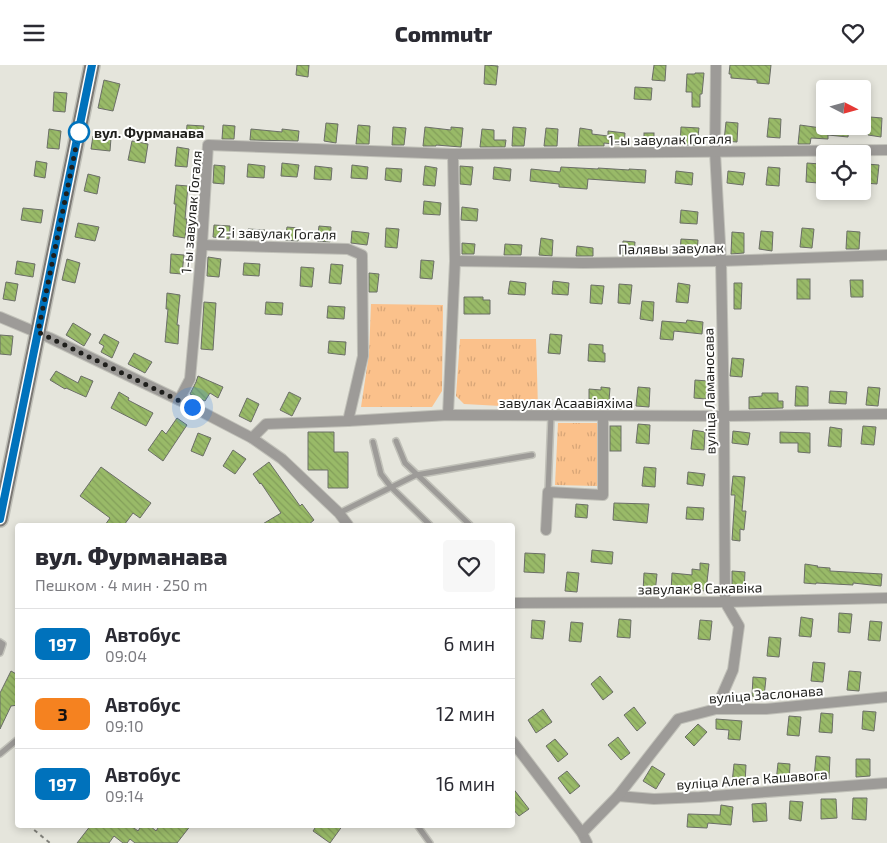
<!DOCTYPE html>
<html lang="ru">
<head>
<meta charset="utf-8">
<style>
	body { margin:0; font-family:"Exo 2",sans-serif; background:#f7f7f7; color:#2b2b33; height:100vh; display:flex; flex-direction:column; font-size:19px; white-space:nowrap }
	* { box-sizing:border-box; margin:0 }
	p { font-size:16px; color:#7c7c81 }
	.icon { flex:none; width:28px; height:28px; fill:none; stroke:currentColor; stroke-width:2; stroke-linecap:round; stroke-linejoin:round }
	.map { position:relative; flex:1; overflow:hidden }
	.details { position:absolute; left:15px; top:458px; width:500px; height:305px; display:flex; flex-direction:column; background:#fff; border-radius:5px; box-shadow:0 2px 8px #0003 }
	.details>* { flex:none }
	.badge { padding:0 10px; border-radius:8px; font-size:18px; line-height:32px }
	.needle { width:32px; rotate:96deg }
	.fabs { position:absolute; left:816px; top:15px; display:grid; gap:10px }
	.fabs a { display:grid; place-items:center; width:55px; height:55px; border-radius:5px; background:#fff; box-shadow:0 2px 8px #0003; font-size:25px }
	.you { position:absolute; width:25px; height:25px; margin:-12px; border:4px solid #fff; border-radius:50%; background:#1a73e8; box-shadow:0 0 0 8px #1a73e833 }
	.map>.badge { position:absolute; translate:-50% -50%; box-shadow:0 0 0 2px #fff }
	.round { display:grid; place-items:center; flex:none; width:52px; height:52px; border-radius:5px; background:#f7f7f7 }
	.summary { display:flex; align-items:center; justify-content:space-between; height:85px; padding:0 20px }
	h1 { font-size:24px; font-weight:800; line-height:38px }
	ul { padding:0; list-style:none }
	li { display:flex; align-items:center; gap:15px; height:70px; padding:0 20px; border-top:1px solid #e1e1e2 }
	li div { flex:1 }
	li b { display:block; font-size:19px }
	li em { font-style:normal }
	li .badge { min-width:55px; font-weight:700; text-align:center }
	header { display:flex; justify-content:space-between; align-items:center; height:65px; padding:0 20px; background:#fff; font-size:22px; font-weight:800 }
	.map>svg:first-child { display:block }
</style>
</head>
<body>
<header><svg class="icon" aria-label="menu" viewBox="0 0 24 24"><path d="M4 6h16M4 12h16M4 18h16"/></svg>Commutr<svg class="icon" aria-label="heart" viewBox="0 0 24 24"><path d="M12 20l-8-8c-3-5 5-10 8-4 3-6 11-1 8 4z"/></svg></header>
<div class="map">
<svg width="887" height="778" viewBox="0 0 887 778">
	<defs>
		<pattern id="grass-tufts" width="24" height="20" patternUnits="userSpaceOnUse" patternTransform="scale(1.25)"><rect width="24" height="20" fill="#fbc18b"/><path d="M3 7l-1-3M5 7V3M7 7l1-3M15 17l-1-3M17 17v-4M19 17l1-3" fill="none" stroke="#d7a577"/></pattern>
		<pattern id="building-back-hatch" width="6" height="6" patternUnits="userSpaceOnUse" patternTransform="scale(1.25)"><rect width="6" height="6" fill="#99ba68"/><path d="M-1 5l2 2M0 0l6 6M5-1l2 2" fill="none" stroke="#839f5a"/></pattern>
	</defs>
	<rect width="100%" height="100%" fill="#e5e5dc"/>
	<g fill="url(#grass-tufts)">
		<polygon points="371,239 443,240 442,326 432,342 361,342 369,289"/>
		<polygon points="460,274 536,274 538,343 464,339 456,331"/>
		<polygon points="558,358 598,358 597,421 555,420"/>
	</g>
	<g fill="url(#building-back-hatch)" stroke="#6b6e67">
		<polygon points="297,0 309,0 308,12 296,10"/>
		<polygon points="485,0 498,1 496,20 484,19"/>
		<polygon points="654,0 666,0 665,16 652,15"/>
		<polygon points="730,0 771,0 769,19 757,18 757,15 731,13 731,9 729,9"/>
		<polygon points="695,8 704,8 702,29 700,29 700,42 692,42 692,27 686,27 687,9 695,9"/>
		<polygon points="104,15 120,19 113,46 98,43"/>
		<polygon points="635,22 652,23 651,35 634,34"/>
		<polygon points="54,27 67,28 65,47 53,46"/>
		<polygon points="870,52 882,53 881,72 868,70"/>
		<polygon points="769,53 781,54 780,73 767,72"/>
		<polygon points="726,57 738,58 737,77 724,76"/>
		<polygon points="326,58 338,59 336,78 324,76"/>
		<polygon points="187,60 204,61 202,73 186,72"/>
		<polygon points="223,60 235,61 234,74 222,74"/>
		<polygon points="358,60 370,61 369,79 356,79"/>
		<polygon points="800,60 821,63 821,61 849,61 848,72 828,70 828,74 811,73 810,79 798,79"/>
		<polygon points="393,62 406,63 404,80 392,80"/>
		<polygon points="425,62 451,65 451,62 463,63 461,82 436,80 436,81 423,81"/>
		<polygon points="513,62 526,63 524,81 512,81"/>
		<polygon points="681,62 699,63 697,80 680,80"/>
		<polygon points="546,63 558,64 557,81 544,81"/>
		<polygon points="580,63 592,65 592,69 608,71 608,66 625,68 624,80 604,78 604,81 578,81"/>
		<polygon points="49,64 61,66 59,84 47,83"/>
		<polygon points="251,64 282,67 282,64 299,66 298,76 250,75"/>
		<polygon points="482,64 494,65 494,75 506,75 505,82 480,82"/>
		<rect x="644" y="68" width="10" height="12"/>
		<polygon points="93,71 111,73 110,86 91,84"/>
		<polygon points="132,76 148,79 145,98 128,95"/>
		<polygon points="177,82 189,84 187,102 175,101"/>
		<polygon points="36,96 47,98 45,113 34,111"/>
		<polygon points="282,98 299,100 297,112 281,111"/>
		<polygon points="807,98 820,99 818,118 806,117"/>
		<polygon points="248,99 265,101 264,113 247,112"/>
		<polygon points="867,99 879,100 877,119 865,118"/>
		<polygon points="214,100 225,101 224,119 213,118"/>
		<polygon points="352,100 368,102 367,114 351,113"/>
		<polygon points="315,101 332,103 331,115 314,114"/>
		<polygon points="425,101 437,103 435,121 423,120"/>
		<polygon points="460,101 473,102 471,120 460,119"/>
		<polygon points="494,102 511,104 510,116 493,114"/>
		<polygon points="561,102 598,104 598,103 629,105 629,104 646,105 645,118 588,114 587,124 559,122 559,119 530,116 531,104 560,107"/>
		<polygon points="768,102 780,103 779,121 766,120"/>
		<polygon points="386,103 402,104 401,117 385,115"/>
		<polygon points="676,106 693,108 692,120 675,118"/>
		<polygon points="728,106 745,108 743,120 727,118"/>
		<polygon points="88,109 100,112 97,129 84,126"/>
		<polygon points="176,120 188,121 185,154 187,154 185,173 173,171 176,139 174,139"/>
		<polygon points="424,136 441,138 440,150 423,149"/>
		<polygon points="462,142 478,144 477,156 461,155"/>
		<polygon points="23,143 43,145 41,158 21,155"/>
		<polygon points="681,145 698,147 697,159 680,158"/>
		<polygon points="78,158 99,162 95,176 75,172"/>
		<polygon points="214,160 230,161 229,174 213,172"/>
		<polygon points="319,161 331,162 330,177 317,176"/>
		<polygon points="287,162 299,163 298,176 285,175"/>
		<polygon points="386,163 399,164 397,183 385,182"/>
		<polygon points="802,163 814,164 812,183 800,182"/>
		<polygon points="248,164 265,165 264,175 247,174"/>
		<polygon points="352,166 369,168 367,180 351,178"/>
		<polygon points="761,166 773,167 772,186 759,184"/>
		<polygon points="847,166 860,167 859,184 846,184"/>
		<polygon points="732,167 744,168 744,188 731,189"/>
		<polygon points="541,173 553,175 552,191 539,190"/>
		<polygon points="681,174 698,175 697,188 680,186"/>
		<polygon points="623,176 635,177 634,190 622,191"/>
		<polygon points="462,178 475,179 474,189 462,189"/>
		<polygon points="505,179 522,180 521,190 504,190"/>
		<polygon points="577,181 593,183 593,191 576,191"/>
		<polygon points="171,189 184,190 182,209 170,208"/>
		<polygon points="208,192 221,194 219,212 207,211"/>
		<polygon points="67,194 80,198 75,218 62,215"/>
		<polygon points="421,195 434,196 432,214 420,213"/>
		<polygon points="17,196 35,199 33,212 15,209"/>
		<polygon points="244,198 260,199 259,211 243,210"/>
		<polygon points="331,199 343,200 341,219 329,218"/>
		<polygon points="301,202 314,203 312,222 300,221"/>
		<polygon points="369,208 379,209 377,227 369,227"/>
		<rect x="797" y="214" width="13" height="20"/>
		<polygon points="850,215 863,215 863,232 851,232"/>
		<polygon points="510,216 526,218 525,230 508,229"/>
		<polygon points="553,216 569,218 568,230 552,229"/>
		<polygon points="6,217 18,219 15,236 3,234"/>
		<polygon points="678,218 690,220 688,238 676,237"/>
		<polygon points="734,218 742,218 741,244 734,244"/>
		<polygon points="619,219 632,220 630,239 618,238"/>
		<polygon points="591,220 604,221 602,239 590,238"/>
		<polygon points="167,228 180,230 177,260 179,260 178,279 165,277 168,244 166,244"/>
		<polygon points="464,232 483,232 483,235 490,235 490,249 464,249"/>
		<polygon points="642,236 654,237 653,256 640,254"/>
		<polygon points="204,237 216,238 213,285 201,284"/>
		<polygon points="266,237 283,238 282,250 265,249"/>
		<polygon points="328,241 345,242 344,254 327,253"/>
		<polygon points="687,255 703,257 702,269 674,266 673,275 660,274 662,256 686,258"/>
		<polygon points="73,258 91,269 84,281 66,270"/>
		<polygon points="104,269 119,277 112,293 101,287 104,281 99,278"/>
		<polygon points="550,269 562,270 560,289 548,288"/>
		<polygon points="0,270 13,271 11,290 0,289"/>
		<polygon points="329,276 346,277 345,290 328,288"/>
		<polygon points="589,279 603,280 603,288 605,288 605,297 588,296"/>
		<polygon points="134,288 152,297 145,308 128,299"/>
		<polygon points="732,293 744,294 742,312 730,311"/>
		<polygon points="56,306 78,318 81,311 93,316 86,332 66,323 65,324 50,315"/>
		<polygon points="198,311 223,322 218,333 210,328 205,336 190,329 196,317"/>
		<polygon points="695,315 708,316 706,334 694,333"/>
		<polygon points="796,321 808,322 808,341 795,341"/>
		<polygon points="601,322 610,323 609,336 599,335 599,340 591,340 591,334 589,334 589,324 601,325"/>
		<polygon points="638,322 650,323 649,342 636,341"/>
		<polygon points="868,322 880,323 878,341 866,340"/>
		<polygon points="830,326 847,327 846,339 829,338"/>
		<polygon points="119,327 129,333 128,335 153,348 146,361 111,343"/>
		<polygon points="289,327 301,333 292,351 280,345"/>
		<polygon points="762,328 778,328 778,336 783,336 783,343 749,344 749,332 762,331"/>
		<polygon points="247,333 259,339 251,357 239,351"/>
		<polygon points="177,353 187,360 163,396 148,385 162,365 166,369"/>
		<polygon points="638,359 650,360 649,379 636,378"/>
		<rect x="610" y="361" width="11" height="25"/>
		<polygon points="863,361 876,362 874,380 861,379"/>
		<polygon points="830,362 842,364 841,382 828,381"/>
		<polygon points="693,365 705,367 704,385 691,384"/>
		<polygon points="733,366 750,368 748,380 732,378"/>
		<polygon points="308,367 334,367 334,387 348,387 348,423 328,423 328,405 308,405"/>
		<polygon points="780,367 810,368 810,388 798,387 798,378 780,378"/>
		<polygon points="198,368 211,373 203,391 191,386"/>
		<polygon points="233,385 246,394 235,409 223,401"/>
		<polygon points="269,397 300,441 302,439 314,455 308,460 261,460 281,448 261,418 260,419 253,409"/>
		<polygon points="101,402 151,438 140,453 133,448 124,460 105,460 110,453 80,431"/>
		<polygon points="644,402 656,403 655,422 642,421"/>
		<polygon points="688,407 705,409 703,421 687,419"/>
		<polygon points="733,411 745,412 742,446 746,446 744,465 740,464 740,476 732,475 735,430 731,430"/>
		<polygon points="614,438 649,439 647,458 613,455"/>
		<polygon points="576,439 588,440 587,453 575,452"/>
		<polygon points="687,442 704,443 703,455 686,454"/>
		<polygon points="592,485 613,487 612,499 591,497"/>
		<polygon points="525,488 545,489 544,508 524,507"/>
		<polygon points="700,498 709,499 706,526 683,524 683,528 671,527 672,508 692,510 692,504 700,505"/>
		<polygon points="805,499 818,501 817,502 830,503 830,506 882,509 881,521 853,518 853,520 816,518 816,519 804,518"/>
		<polygon points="732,506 745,507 744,526 732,525"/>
		<polygon points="567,507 579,508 577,527 565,526"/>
		<polygon points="644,508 657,509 655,528 643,527"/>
		<polygon points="839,548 852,549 850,568 838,567"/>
		<polygon points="801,552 813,554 811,572 799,571"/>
		<polygon points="619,554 631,555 630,573 617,572"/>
		<polygon points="532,555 545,556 543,574 531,573"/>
		<polygon points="700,555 712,556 710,575 698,574"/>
		<polygon points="870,556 882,557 880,576 868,575"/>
		<polygon points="571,557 583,558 581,577 569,576"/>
		<polygon points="769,572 781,573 779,592 767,591"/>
		<polygon points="813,597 825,598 823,617 811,616"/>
		<polygon points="11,606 18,610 18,640 11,641 0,664 0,628"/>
		<polygon points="849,606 861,607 859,626 847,625"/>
		<polygon points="600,611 613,627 603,635 591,619"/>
		<polygon points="753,612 766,613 764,632 752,631"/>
		<polygon points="634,642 646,658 637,666 624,650"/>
		<polygon points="543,644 552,657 536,668 528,655"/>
		<polygon points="863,646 876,647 874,666 862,664"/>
		<polygon points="821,648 833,649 832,668 819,667"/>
		<polygon points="789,651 801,652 799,671 787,670"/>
		<polygon points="716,654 742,656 740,675 728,674 729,665 716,664"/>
		<polygon points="698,659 707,667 694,681 685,672"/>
		<polygon points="618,672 630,688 621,695 608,680"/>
		<polygon points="555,674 568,689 558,697 546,681"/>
		<polygon points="816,691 830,692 829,714 814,713"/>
		<polygon points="856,694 870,694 870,711 856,712"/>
		<polygon points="778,698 790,699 789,718 776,717"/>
		<polygon points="734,699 746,700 745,719 732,718"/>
		<polygon points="652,701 665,709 656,724 643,716"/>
		<polygon points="567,706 580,721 570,729 558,713"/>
		<polygon points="512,722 529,744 519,751 512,743"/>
		<polygon points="853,733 867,733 866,755 852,754"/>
		<polygon points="821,734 836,734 837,753 821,754"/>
		<polygon points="790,736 803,737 801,756 789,754"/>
		<polygon points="766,738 767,756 753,757 752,739"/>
		<polygon points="721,740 733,742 731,760 708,758 707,763 687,762 688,749 720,750"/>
		<polygon points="91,760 130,760 138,766 142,760 149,760 156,766 160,760 191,760 177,778 135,778 130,774 127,778 123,778 114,771 109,778 77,778"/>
		<polygon points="317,760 343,760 330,778 313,766"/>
	</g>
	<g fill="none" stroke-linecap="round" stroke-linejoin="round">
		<defs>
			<g id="lane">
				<polyline points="396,376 405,398 470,460"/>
				<polyline points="373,377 381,409 391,422 430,460"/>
				<polyline points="548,427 551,351"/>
				<polyline points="339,448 416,410 532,390"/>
				<polyline points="0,577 3,579 0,588"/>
				<polyline points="0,689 18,674"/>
				<polyline points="417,760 430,778"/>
			</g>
			<g id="street">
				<polyline points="716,0 715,87 721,196 724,351 725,537 739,561 733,605 716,644"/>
				<polyline points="202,180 348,184 362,190 363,291 348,356"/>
				<polyline points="455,196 583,198 721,196 887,190"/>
				<polyline points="0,252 50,273 179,335 252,373 282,394 339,448 348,460"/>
				<polyline points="179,335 190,314 202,180 208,80 453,89 887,85"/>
				<polyline points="448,350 455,196 453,89"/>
				<polyline points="252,373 266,359 348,356 448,350 724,351 887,349"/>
				<polyline points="546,465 548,427 603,430 603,351"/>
				<polyline points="512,538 725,537 887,533"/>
				<polyline points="512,676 582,768 587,778"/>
				<polyline points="618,731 654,734 700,732 887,718"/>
				<polyline points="582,768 618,731 678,654 716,644 766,644 887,632"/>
			</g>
			<polyline id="secondary" points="0,454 92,0"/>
		</defs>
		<use href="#lane" stroke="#c1c1b9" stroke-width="8"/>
		<use href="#street" stroke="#c1c1b9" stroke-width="12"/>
		<use href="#secondary" stroke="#c1c1b9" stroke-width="18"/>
		<polyline stroke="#80807a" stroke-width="2" stroke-dasharray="4 4" stroke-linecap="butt" points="28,760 50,778"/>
		<use href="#lane" stroke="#9d9b98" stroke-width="5"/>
		<use href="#street" stroke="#9d9b98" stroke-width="10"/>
		<use href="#secondary" stroke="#7b7874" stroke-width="15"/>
	</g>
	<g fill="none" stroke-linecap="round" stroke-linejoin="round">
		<defs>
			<polyline id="line" points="0,454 92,0"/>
		</defs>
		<use href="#line" stroke="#fff" stroke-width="11"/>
		<use href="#line" stroke="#0072bc" stroke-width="8"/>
		<polyline stroke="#1f1f1c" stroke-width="5" stroke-dasharray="0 9" points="79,67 38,267 192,342"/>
	</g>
	<circle fill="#fff" stroke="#0072bc" stroke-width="2.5" cx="79" cy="67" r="10"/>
	<g text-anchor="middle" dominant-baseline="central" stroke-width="4" stroke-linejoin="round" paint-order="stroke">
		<g font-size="14" font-weight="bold" fill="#1f1f1c" stroke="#fffffe" text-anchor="start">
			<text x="94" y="67">вул. Фурманава</text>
		</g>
		<g font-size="14" fill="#1f1f1c" stroke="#fffffe">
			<text transform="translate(670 74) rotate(-1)">1-ы завулак Гогаля</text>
			<text transform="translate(191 147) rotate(-85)">1-ы завулак Гогаля</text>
			<text transform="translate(277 168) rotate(1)">2-і завулак Гогаля</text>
			<text transform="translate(671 183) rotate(-1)">Палявы завулак</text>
			<text transform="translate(709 326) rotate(-91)">вуліца Ламаносава</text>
			<text x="566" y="337">завулак Асаавіяхіма</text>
			<text transform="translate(700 523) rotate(-1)">завулак 8 Сакавіка</text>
			<text transform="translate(766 629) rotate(-4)">вуліца Заслонава</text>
			<text transform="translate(752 714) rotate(-4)">вуліца Алега Кашавога</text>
		</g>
	</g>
</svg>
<div class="fabs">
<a><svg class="needle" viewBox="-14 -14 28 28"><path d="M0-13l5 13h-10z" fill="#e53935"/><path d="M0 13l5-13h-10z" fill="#7c7c81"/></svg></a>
<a><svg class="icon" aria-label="locate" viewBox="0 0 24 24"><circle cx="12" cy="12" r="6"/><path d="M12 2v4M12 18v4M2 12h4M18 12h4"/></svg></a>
</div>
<div class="you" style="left:192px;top:342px"></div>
<section class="details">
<div class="summary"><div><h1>вул. Фурманава</h1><p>Пешком · 4 мин · 250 m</p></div><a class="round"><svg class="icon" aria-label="heart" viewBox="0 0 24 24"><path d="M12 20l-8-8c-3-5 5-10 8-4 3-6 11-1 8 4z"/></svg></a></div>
<ul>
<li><span class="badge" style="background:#0072bc;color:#fff">197</span><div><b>Автобус</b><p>09:04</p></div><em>6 мин</em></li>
<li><span class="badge" style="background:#f58220;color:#111">3</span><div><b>Автобус</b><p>09:10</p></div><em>12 мин</em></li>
<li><span class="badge" style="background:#0072bc;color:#fff">197</span><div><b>Автобус</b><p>09:14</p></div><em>16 мин</em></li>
</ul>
</section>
</div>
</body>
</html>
